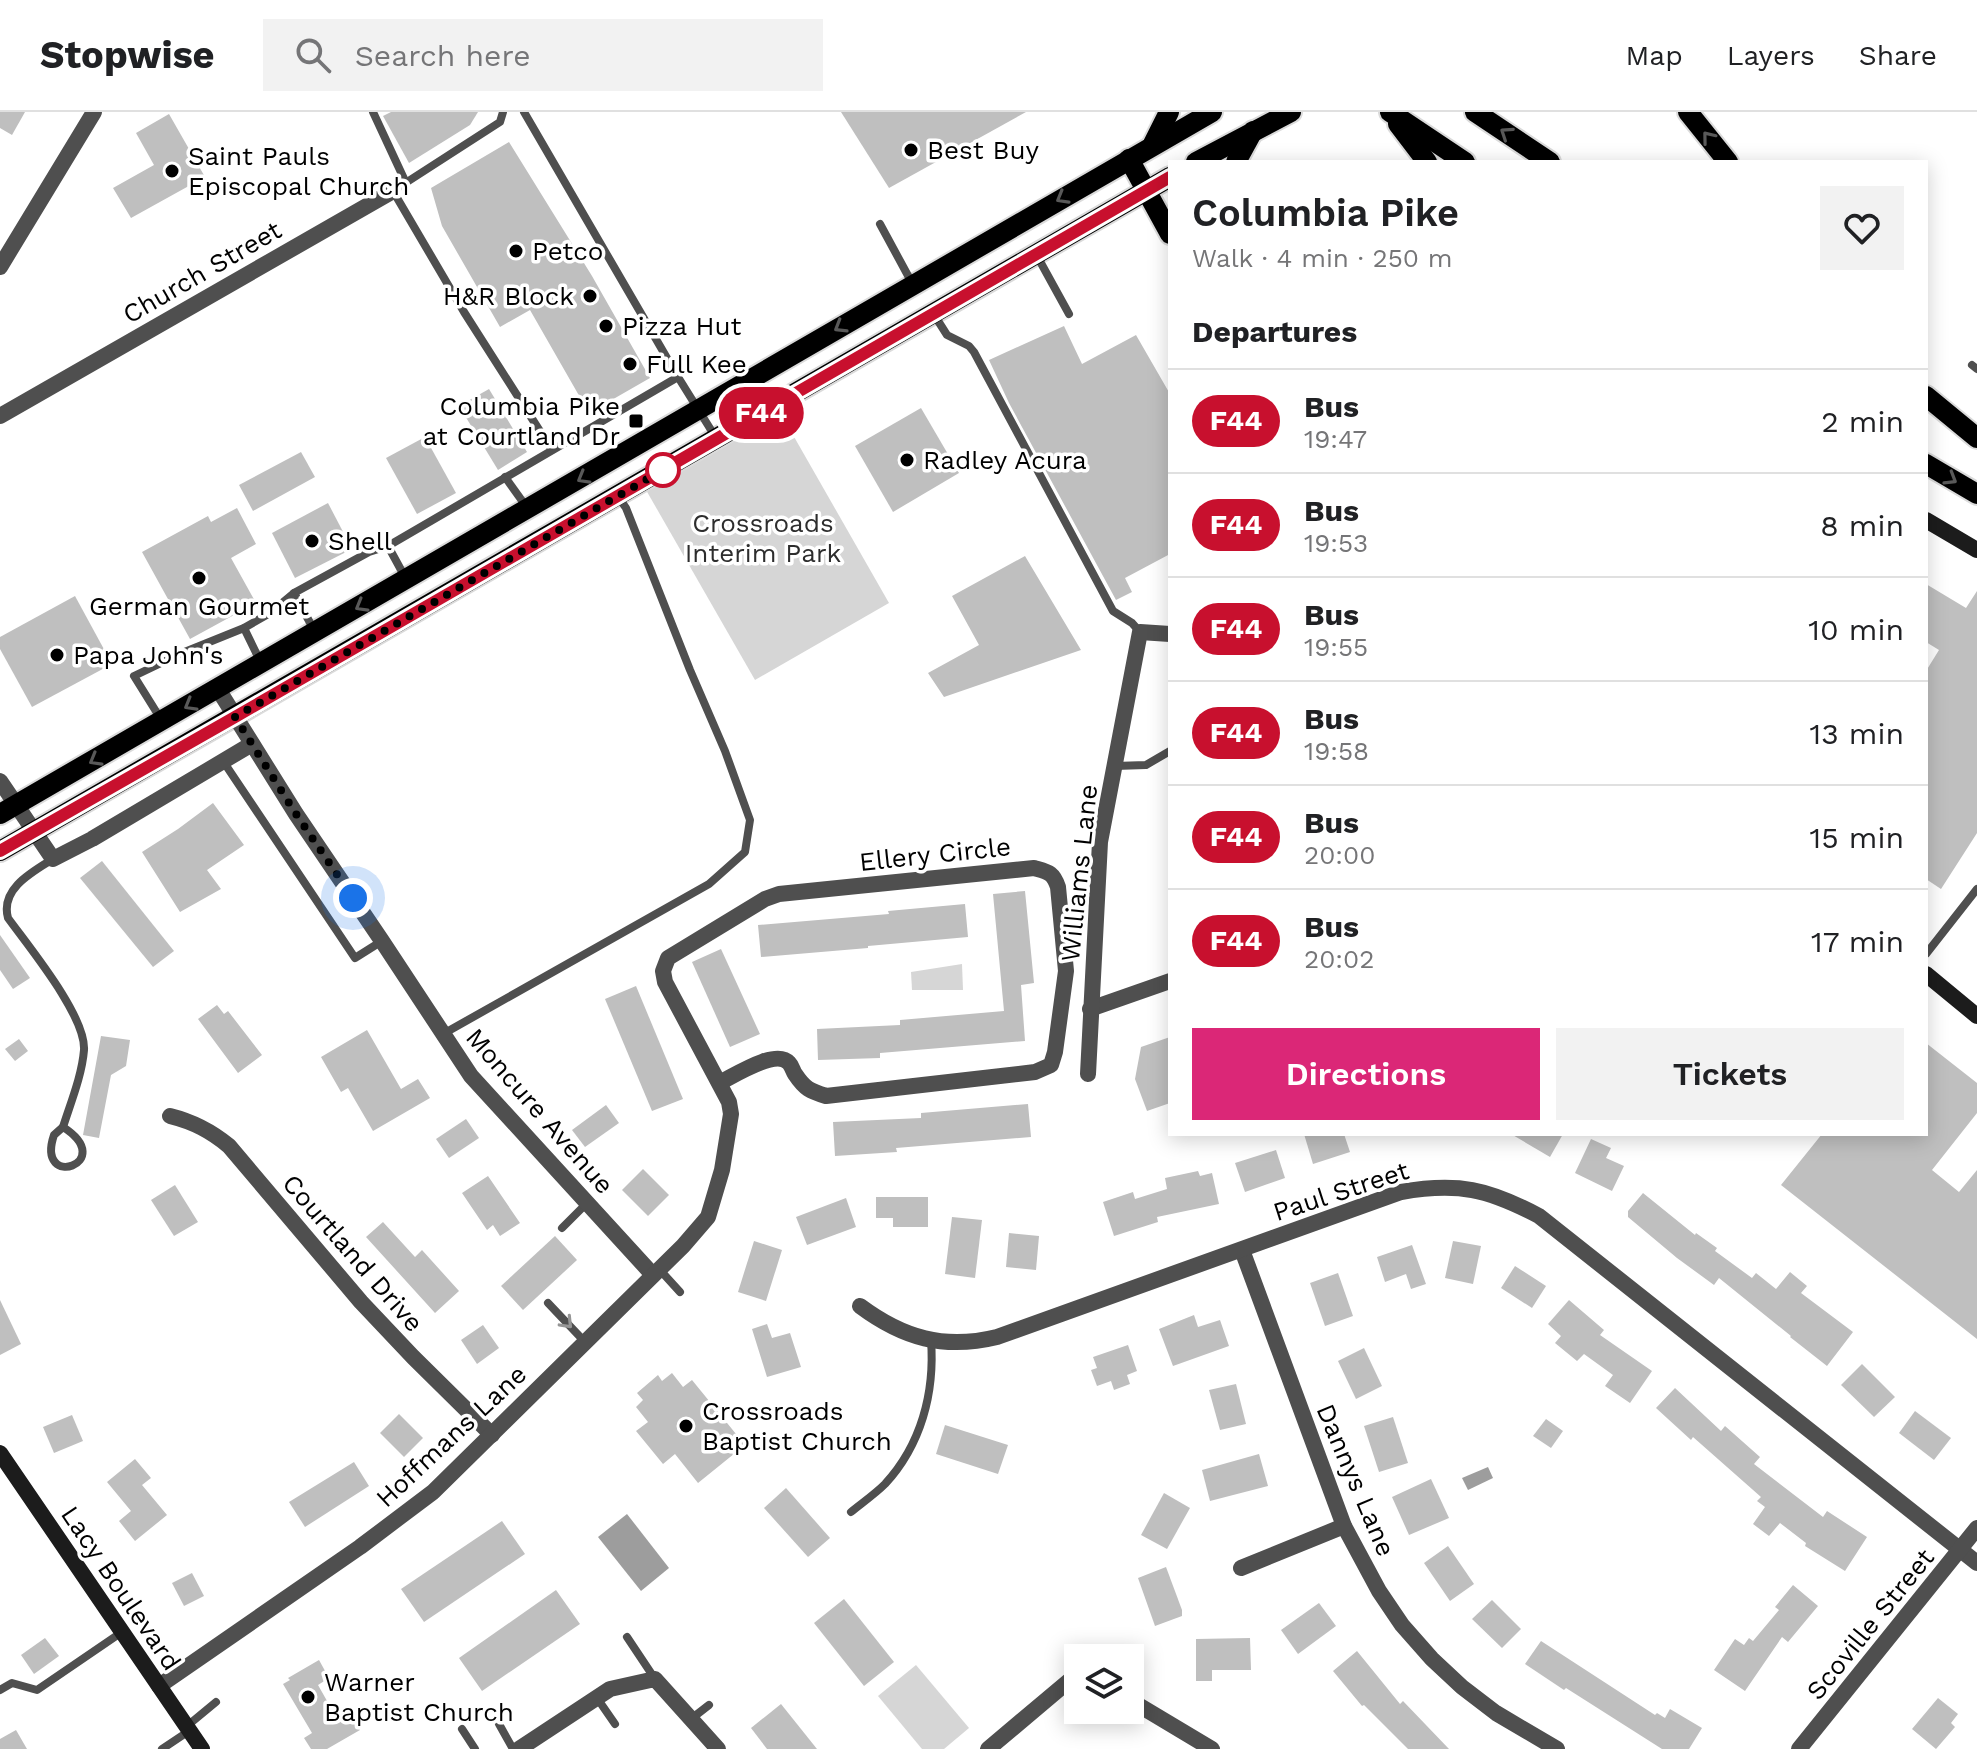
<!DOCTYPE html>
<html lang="en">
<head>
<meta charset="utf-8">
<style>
	body { margin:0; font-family:"Work Sans",sans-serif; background:#f2f2f2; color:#202124; height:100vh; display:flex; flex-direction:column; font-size:30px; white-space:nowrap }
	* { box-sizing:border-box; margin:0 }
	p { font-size:26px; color:#757577 }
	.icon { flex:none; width:44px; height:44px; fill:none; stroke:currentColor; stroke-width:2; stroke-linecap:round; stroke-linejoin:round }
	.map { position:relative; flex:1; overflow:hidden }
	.sheet { position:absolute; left:1168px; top:48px; width:760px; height:976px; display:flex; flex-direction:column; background:#fff; border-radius:0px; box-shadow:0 4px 20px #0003 }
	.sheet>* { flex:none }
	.badge { padding:0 16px; border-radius:26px; font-size:28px; line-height:52px }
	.fabs { position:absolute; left:1064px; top:1532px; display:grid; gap:16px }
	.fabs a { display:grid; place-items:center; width:80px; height:80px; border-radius:0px; background:#fff; box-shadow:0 4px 20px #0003; font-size:40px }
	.you { position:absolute; width:40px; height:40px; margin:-20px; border:6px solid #fff; border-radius:50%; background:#1a73e8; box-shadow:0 0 0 12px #1a73e833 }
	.map>.badge { position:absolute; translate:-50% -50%; box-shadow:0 0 0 4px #fff }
	h2 { padding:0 24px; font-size:30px; line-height:72px }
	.round { display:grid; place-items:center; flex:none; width:84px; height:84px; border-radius:0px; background:#f2f2f2 }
	.summary { display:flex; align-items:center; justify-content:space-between; height:136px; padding:0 24px }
	h1 { font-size:38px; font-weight:600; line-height:60px }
	.action { display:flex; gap:16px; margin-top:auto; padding:16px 24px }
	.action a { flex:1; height:92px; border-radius:0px; background:#db2777; color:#fff; font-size:32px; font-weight:600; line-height:92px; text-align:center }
	.action a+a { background:#f2f2f2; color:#202124 }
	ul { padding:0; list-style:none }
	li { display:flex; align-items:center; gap:24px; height:104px; padding:0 24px; border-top:2px solid #e0e0e0 }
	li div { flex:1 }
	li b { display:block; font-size:30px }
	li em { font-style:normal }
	li .badge { min-width:88px; font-weight:700; text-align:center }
	header { display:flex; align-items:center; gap:48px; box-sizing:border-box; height:112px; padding:0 40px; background:#fff; border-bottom:2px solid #e0e0e0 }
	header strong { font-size:38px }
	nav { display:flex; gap:44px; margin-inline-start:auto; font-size:28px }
	.search { width:560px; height:72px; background:#f2f2f2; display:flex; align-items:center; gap:20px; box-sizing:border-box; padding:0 28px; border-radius:0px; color:#757577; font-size:30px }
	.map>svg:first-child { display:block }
</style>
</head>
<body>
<header>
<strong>Stopwise</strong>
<div class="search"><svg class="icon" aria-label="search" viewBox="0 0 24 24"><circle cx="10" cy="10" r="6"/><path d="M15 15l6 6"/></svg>Search here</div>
<nav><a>Map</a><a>Layers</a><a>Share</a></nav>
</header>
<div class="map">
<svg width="1977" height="1637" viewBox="0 0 1977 1637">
	<rect width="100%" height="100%" fill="#fff"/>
	<g fill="#d6d6d6">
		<polygon points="781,302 889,491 755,568 646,378"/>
		<polygon points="962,852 963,878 912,878 911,860"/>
		<polygon points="916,1553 969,1616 944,1637 922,1637 878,1584"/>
	</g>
	<g fill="#9d9d9d">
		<polygon points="1488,1355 1493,1366 1468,1378 1462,1366"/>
		<polygon points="627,1402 669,1456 641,1479 598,1425"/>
	</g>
	<g fill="#bfbfbf">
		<polygon points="0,0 25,0 12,23 0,16"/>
		<polygon points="391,0 478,0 470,13 409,51 383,4"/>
		<polygon points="841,0 1026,0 889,76"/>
		<polygon points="169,2 205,65 131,106 113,76 154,53 136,21"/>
		<polygon points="509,30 592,164 650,266 589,301 530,198 500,215 442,114 431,76"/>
		<polygon points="1064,214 1082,252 1136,223 1170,282 1170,442 1125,466 1132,480 1116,488 1009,291 989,248"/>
		<polygon points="489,277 527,340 498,358 459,294"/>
		<polygon points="921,296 959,361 893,400 855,334"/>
		<polygon points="425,325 456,381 417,402 386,346"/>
		<polygon points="301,340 315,365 253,399 239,373"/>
		<polygon points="328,391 352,437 295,466 272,421"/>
		<polygon points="237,396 256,432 231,446 256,491 190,527 142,440 208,404 211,410"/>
		<polygon points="1025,444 1081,538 944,585 928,561 979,533 952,484"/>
		<polygon points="1926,472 1966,496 1977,479 1977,721 1941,777 1926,767 1926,559 1939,538 1926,530"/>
		<polygon points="75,484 112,552 32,595 0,537 0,525"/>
		<polygon points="213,691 244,733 207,758 221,777 180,800 142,740 178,717"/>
		<polygon points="102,749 174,839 153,855 80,766"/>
		<polygon points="1025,779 1034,871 1021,873 1025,929 880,941 880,946 818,948 817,917 900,913 900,908 1004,899 993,782"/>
		<polygon points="965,792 968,825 868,834 868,836 761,845 758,813 889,802 888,799"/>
		<polygon points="0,823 30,866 13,877 0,858"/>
		<polygon points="721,837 760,922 730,935 692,850"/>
		<polygon points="636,874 683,987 652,999 605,887"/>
		<polygon points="217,893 224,902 228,899 262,943 238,961 198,907"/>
		<polygon points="367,918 401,977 418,967 430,986 373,1019 348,976 341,980 321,945"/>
		<polygon points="101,924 130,928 126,954 111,963 99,1026 83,1023"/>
		<polygon points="1170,925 1170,991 1147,999 1135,967 1141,935"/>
		<polygon points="19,927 28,939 15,949 5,937"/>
		<polygon points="1926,931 1977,971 1977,1001 1932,1058 1959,1080 1977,1058 1977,1227 1781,1073 1822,1022 1926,1022"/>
		<polygon points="1028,992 1031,1025 896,1036 897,1040 835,1044 833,1010 921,1006 921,1001"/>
		<polygon points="606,993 619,1011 585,1035 572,1018"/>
		<polygon points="466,1007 479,1026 449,1046 436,1027"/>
		<polygon points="1304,1022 1344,1022 1350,1040 1313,1052"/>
		<polygon points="1511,1022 1563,1022 1550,1045"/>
		<polygon points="1591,1027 1611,1036 1606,1046 1624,1054 1612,1079 1575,1061"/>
		<polygon points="1276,1038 1285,1066 1245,1080 1235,1051"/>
		<polygon points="643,1057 669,1083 648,1104 622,1078"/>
		<polygon points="1198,1059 1200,1064 1212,1061 1219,1092 1157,1105 1158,1110 1114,1124 1103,1090 1133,1080 1135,1087 1167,1077 1165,1066"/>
		<polygon points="488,1064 520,1111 500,1124 493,1113 487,1118 462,1081"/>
		<polygon points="175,1073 198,1110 174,1124 151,1088"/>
		<polygon points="1643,1081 1695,1123 1696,1121 1717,1136 1715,1139 1752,1166 1756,1161 1776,1177 1790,1160 1807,1174 1801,1181 1853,1220 1827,1254 1790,1225 1791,1224 1719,1166 1714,1173 1677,1146 1628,1105 1628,1099"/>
		<polygon points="876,1085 928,1085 928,1115 893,1115 893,1106 876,1106"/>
		<polygon points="846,1086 856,1115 807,1133 796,1105"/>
		<polygon points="952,1105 982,1108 975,1166 945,1162"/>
		<polygon points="383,1110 415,1145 422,1138 459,1179 435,1201 366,1125"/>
		<polygon points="1009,1121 1039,1124 1036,1158 1006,1155"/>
		<polygon points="555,1124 577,1148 523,1198 501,1174"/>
		<polygon points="754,1129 782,1138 766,1189 738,1180"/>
		<polygon points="1453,1129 1481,1134 1473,1172 1445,1166"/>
		<polygon points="1412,1133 1426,1172 1411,1177 1406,1162 1385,1170 1377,1145"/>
		<polygon points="1515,1154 1546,1174 1532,1196 1501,1176"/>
		<polygon points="1338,1161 1353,1204 1325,1214 1310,1171"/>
		<polygon points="0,1188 21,1232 0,1243"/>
		<polygon points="1569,1188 1604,1218 1600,1223 1652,1259 1630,1291 1605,1274 1613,1263 1584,1242 1577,1249 1555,1231 1561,1224 1548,1212"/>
		<polygon points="1194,1203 1198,1215 1220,1208 1229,1234 1173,1254 1159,1217"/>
		<polygon points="767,1212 772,1226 790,1221 801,1255 767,1265 752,1217"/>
		<polygon points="483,1213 499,1236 477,1252 461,1228"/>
		<polygon points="1128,1233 1137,1259 1127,1263 1130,1272 1114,1278 1111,1269 1097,1274 1091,1258 1097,1256 1093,1245"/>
		<polygon points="1364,1236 1382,1274 1356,1287 1338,1249"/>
		<polygon points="1862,1252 1895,1285 1874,1305 1841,1273"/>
		<polygon points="672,1261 683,1275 692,1268 745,1333 698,1371 675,1342 663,1352 636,1319 648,1310 636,1295 643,1288 637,1281 658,1263 662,1269"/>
		<polygon points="1236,1272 1246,1312 1220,1318 1209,1278"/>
		<polygon points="1675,1276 1721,1319 1725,1314 1760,1345 1754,1352 1823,1405 1827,1399 1867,1425 1845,1459 1805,1434 1806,1431 1780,1411 1769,1424 1753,1412 1765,1395 1757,1389 1761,1385 1693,1325 1691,1328 1656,1296"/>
		<polygon points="1915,1299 1951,1326 1934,1348 1899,1321"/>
		<polygon points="399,1302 423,1326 404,1345 380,1321"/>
		<polygon points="72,1303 83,1329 54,1341 43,1315"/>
		<polygon points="1393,1305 1408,1351 1379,1360 1364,1314"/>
		<polygon points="1546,1307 1563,1319 1551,1336 1533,1324"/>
		<polygon points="945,1313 1008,1333 998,1362 936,1342"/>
		<polygon points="1259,1342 1268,1374 1210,1389 1202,1358"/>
		<polygon points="135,1347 151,1366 142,1373 167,1403 135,1429 119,1409 131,1399 107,1370"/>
		<polygon points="354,1350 369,1374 305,1415 289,1390"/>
		<polygon points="1431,1367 1449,1406 1409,1423 1392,1385"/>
		<polygon points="786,1376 830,1426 808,1445 764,1396"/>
		<polygon points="1164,1381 1190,1396 1167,1437 1141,1423"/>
		<polygon points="502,1409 525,1442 424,1510 401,1477"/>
		<polygon points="1448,1434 1474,1472 1450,1489 1424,1451"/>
		<polygon points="1166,1455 1182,1498 1182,1504 1155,1514 1138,1466"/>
		<polygon points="192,1461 204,1484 184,1494 172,1471"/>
		<polygon points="1793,1473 1818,1494 1788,1530 1782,1525 1745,1579 1714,1558 1735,1527 1744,1533 1749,1526 1753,1529 1779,1498 1775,1495"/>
		<polygon points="556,1478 580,1512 482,1579 459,1546"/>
		<polygon points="844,1487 894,1550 864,1574 814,1511"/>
		<polygon points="1492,1488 1521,1517 1502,1536 1472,1507"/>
		<polygon points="1319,1491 1336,1514 1298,1542 1281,1518"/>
		<polygon points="45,1526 59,1544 34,1562 21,1543"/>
		<polygon points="1250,1526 1251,1558 1212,1558 1212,1569 1196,1569 1196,1527"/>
		<polygon points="1541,1529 1655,1603 1657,1601 1665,1606 1670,1597 1702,1616 1689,1637 1662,1637 1566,1576 1564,1578 1525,1552"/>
		<polygon points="1357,1539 1400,1592 1403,1589 1449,1637 1408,1637 1364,1593 1362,1594 1333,1559"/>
		<polygon points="319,1548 329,1566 318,1573 335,1603 348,1596 360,1618 327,1637 311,1637 304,1626 312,1621 283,1572 290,1568 288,1566"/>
		<polygon points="1938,1586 1958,1602 1951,1611 1955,1615 1936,1637 1912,1617"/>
		<polygon points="781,1592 817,1637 767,1637 751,1616"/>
		<polygon points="16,1618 27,1637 0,1637 0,1627"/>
	</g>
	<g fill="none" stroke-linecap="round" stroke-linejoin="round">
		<defs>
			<g id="primary">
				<polyline points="1390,0 1465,50"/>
				<polyline points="1475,0 1550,50"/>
				<polyline points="1688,0 1728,50"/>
				<polyline points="1398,12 1427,50"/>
				<polyline points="1153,32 1169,0"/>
				<polyline points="1129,47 1170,122"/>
				<polyline points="1196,50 1291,0"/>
				<polyline points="1236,50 1253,19"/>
				<polyline points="1926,284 1977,326"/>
				<polyline points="1926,352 1977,382"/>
				<polyline points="0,702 1212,0"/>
				<polyline points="0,739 1170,65"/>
			</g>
		</defs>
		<use href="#primary" stroke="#dbdbdb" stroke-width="24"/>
		<g stroke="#4f4f4f" stroke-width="8">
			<polyline points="373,0 406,71"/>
			<polyline points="503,0 500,10 393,79 464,200 552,338"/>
			<polyline points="524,0 678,265 716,326"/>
			<polyline points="880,112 912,171"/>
			<polyline points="1036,142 1069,202"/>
			<polyline points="933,201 947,223 969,234 974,240 1113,499 1132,511 1140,520"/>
			<polyline points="1972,253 1977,257"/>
			<polyline points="505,365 528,397"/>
			<polyline points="388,434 406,467"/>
			<polyline points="294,481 315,520"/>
			<polyline points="244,516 261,551"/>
			<polyline points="162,609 134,564 182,541 244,516 270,501 294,481 369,440 388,434 678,265"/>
			<polyline points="223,649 355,846 382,829"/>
			<polyline points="1115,654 1146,653 1170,639"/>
			<path d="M53,747C32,760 0,777 8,806C29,835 86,904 84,938C82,963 71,990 63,1015"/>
			<polyline points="1926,842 1977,777"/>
			<polyline points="443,922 709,772 745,740 750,708 725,639 690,558 626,396 619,386"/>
			<path d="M63,1015C119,1051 35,1079 54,1023Z"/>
			<polyline points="562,1116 587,1091"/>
			<polyline points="660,1158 680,1180"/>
			<polyline points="548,1191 585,1230"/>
			<path d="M851,1400C862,1391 875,1382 885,1372C921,1333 935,1281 931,1228"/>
			<polyline points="627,1525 655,1567"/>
			<polyline points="0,1578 12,1571 37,1578 122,1520"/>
			<polyline points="597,1586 615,1612"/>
			<polyline points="691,1607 709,1593"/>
			<polyline points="499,1612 513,1637"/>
			<polyline points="187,1614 216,1590"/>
			<polyline points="462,1617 475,1637"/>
			<polyline points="162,1637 189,1619"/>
		</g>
		<g stroke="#4f4f4f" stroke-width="16">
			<polyline points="0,155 94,0"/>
			<polyline points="0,304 393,79"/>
			<polyline points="218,577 296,702 382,829 471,964 653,1163"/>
			<polyline points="0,669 53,747 92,727 252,632"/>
			<polyline points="1090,897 1170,869"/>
			<polyline points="1088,962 1100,730 1140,520 1170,522"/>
			<path d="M170,1004C194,1010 211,1019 229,1034L361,1190L413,1245L492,1323"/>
			<polyline points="1242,1138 1344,1414 1379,1479 1402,1513 1432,1547 1462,1575 1496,1601 1557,1637"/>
			<path d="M860,1194C903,1226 944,1238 997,1225L1401,1080C1458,1070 1488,1077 1539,1104L1977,1451"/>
			<polyline points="1241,1456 1344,1414"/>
			<path d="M159,1574L360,1435L433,1380L683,1134L708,1105L722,1058L731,1002L729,990L665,870L663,859L668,846L765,787L779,782L1034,756C1048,760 1053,760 1058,775L1066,859L1055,940L1051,953L1035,960L826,984C810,979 805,977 795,962C793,959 792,954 789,951C776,936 734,964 719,971"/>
			<polyline points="1130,1588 1212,1637"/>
			<polyline points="519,1637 610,1577 655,1567 718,1637"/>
			<polyline points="988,1637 1070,1568 1078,1568"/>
			<polyline points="1799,1637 1977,1416"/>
		</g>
		<g stroke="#1c1c1c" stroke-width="16">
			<polyline points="1926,408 1977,438"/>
			<polyline points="1926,862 1977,904"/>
			<polyline points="0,1341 202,1637"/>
		</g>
		<use href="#primary" stroke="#000" stroke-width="20"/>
	</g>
	<defs><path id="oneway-chevron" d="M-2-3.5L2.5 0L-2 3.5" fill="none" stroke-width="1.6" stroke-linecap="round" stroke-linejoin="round" transform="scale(2)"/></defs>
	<g stroke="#595959">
		<use href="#oneway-chevron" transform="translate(1506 21) rotate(-146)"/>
		<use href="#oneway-chevron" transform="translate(1708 25) rotate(-129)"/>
		<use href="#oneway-chevron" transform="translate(1062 86) rotate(150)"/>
		<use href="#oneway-chevron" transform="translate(840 215) rotate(149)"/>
		<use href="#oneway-chevron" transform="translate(583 366) rotate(150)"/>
		<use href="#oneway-chevron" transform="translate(1951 367) rotate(31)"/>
		<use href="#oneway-chevron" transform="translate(361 494) rotate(150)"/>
		<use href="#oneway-chevron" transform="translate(190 593) rotate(150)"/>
		<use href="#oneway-chevron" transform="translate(95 648) rotate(150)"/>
	</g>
	<use stroke="#959595" href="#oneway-chevron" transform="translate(567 1211) rotate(46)"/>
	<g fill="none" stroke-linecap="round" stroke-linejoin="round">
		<defs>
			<polyline id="line" points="0,739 235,605 1170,65"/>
		</defs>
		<use href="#line" stroke="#fff" stroke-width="18"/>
		<use href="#line" stroke="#c8102e" stroke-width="12"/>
		<polyline stroke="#000" stroke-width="8" stroke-dasharray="0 14.4" points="353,786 296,702 235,605 663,358"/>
	</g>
	<g fill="#000" stroke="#fff" stroke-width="3">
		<circle cx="911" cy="38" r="8"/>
		<circle cx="172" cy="59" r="8"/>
		<circle cx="516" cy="139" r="8"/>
		<circle cx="590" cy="184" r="8"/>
		<circle cx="606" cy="214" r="8"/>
		<circle cx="630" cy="252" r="8"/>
		<rect x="628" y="301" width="16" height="16" rx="4"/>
		<circle cx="907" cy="348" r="8"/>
		<circle cx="312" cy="429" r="8"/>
		<circle cx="199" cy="466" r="8"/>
		<circle cx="57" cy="543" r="8"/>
		<circle cx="686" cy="1314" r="8"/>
		<circle cx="308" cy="1585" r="8"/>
	</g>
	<circle fill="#fff" stroke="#c8102e" stroke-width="4" cx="663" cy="358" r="16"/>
	<g text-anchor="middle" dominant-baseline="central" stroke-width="7" stroke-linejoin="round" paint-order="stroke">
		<g font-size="26" fill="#000" stroke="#fff" text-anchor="start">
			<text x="927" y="38">Best Buy</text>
			<text x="188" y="44">Saint Pauls<tspan x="188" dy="30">Episcopal Church</tspan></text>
			<text x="532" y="139">Petco</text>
			<text x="574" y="184" text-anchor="end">H&amp;R Block</text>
			<text x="622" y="214">Pizza Hut</text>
			<text x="646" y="252">Full Kee</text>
			<text x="620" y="294" text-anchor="end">Columbia Pike<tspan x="620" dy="30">at Courtland Dr</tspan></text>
			<text x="923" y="348">Radley Acura</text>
			<text x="328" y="429">Shell</text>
			<text x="199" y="494" text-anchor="middle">German Gourmet</text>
			<text x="73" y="543">Papa John's</text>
			<text x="702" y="1299">Crossroads<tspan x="702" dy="30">Baptist Church</tspan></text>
			<text x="324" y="1570">Warner<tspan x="324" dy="30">Baptist Church</tspan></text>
		</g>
		<g font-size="26" fill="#000" stroke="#fff">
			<text transform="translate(202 160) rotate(-30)">Church Street</text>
			<text transform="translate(935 742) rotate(-6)">Ellery Circle</text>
			<text transform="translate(1079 761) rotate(-84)">Williams Lane</text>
			<text transform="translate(540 999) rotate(49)">Moncure Avenue</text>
			<text transform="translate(1341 1079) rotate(-18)">Paul Street</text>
			<text transform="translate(353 1141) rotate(49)">Courtland Drive</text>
			<text transform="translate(451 1324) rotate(-43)">Hoffmans Lane</text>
			<text transform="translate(1356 1368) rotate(67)">Dannys Lane</text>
			<text transform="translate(121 1476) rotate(56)">Lacy Boulevard</text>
			<text transform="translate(1870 1512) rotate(-51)">Scoville Street</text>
		</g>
		<g font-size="26" fill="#2d2d2d" stroke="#fff">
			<text x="763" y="411">Crossroads<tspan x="763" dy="30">Interim Park</tspan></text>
		</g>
	</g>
</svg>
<div class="fabs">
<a><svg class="icon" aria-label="layers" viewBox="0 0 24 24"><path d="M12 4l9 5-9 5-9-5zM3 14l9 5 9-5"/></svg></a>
</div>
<div class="you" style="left:353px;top:786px"></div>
<b class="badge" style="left:761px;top:301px;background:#c8102e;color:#fff">F44</b>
<section class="sheet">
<div class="summary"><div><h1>Columbia Pike</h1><p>Walk · 4 min · 250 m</p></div><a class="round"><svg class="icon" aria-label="heart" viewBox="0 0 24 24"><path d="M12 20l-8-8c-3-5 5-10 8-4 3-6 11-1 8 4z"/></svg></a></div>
<h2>Departures</h2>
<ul>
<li><span class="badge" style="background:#c8102e;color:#fff">F44</span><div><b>Bus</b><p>19:47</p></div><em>2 min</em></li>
<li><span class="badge" style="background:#c8102e;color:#fff">F44</span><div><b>Bus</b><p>19:53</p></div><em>8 min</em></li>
<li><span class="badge" style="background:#c8102e;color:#fff">F44</span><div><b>Bus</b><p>19:55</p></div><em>10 min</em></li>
<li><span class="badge" style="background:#c8102e;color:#fff">F44</span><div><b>Bus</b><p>19:58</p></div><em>13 min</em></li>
<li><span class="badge" style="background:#c8102e;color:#fff">F44</span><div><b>Bus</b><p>20:00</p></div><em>15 min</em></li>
<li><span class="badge" style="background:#c8102e;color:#fff">F44</span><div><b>Bus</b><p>20:02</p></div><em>17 min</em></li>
</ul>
<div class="action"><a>Directions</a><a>Tickets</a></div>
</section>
</div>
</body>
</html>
